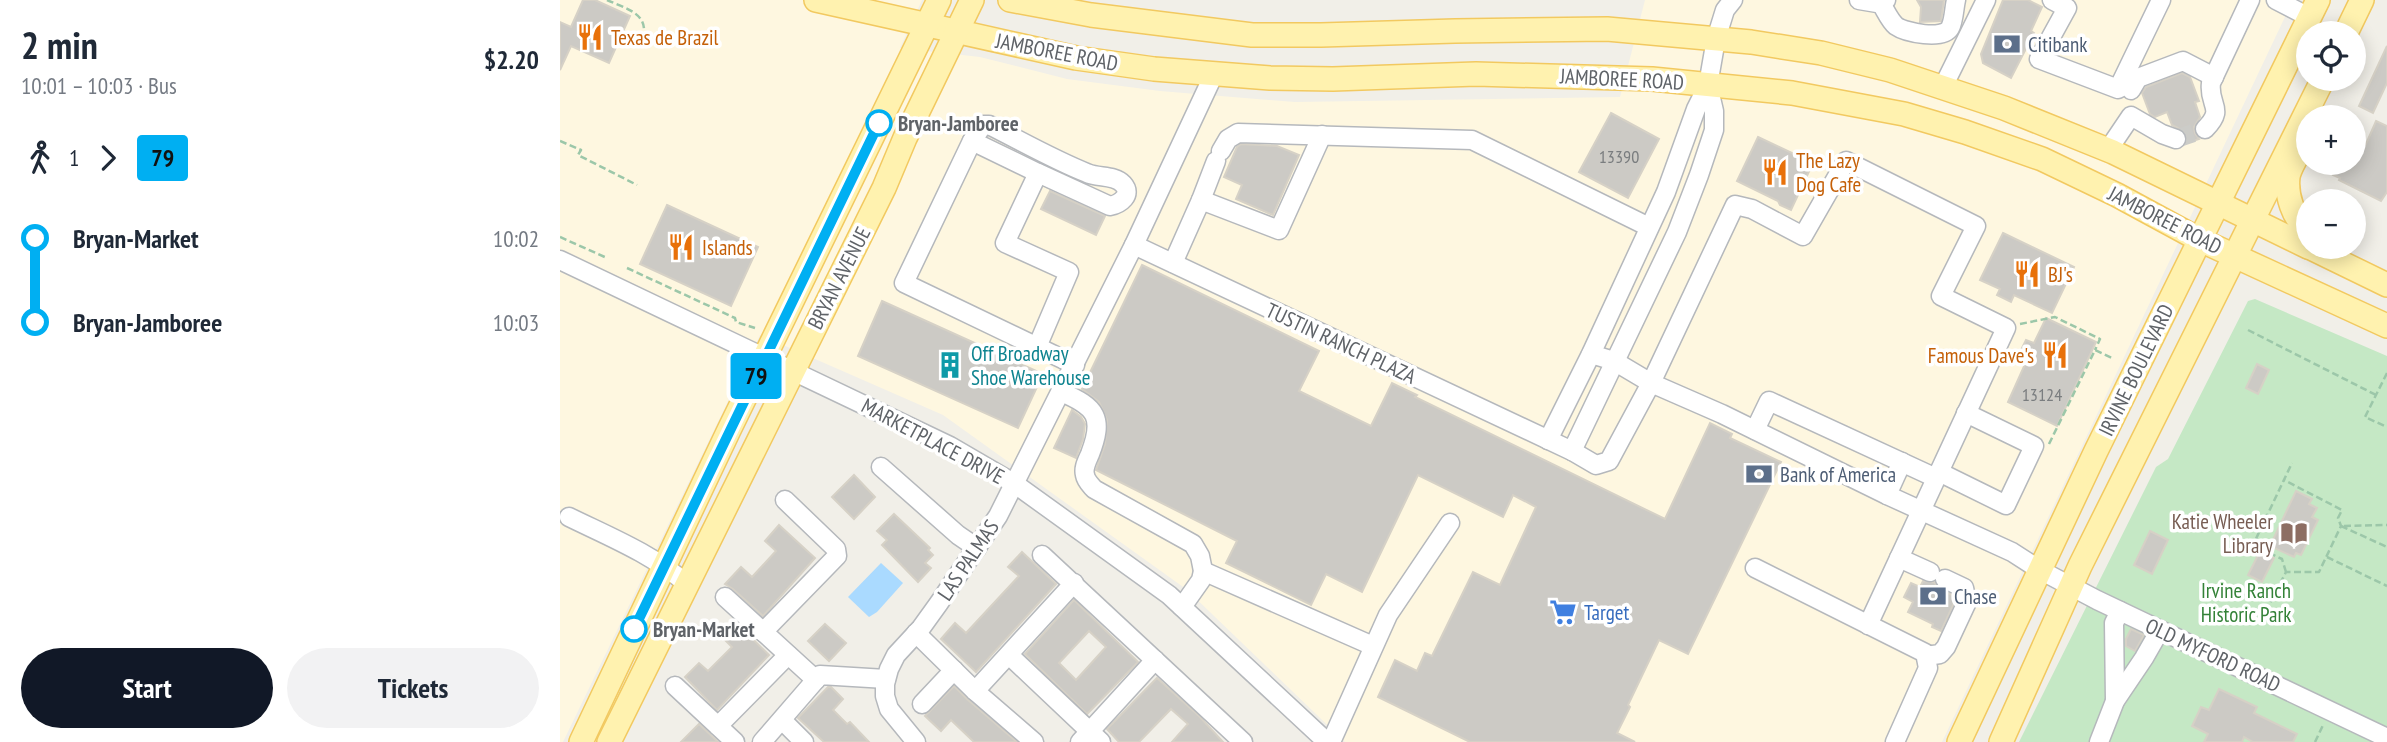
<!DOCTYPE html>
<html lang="en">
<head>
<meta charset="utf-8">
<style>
	body { margin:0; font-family:"PT Sans Narrow",sans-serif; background:#f2f2f3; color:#1f2937; height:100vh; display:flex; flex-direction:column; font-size:26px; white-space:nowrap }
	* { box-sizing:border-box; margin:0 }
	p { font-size:23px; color:#747a83 }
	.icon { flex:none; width:38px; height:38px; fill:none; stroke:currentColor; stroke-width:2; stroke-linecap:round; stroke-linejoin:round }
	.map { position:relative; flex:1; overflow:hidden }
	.drawer { display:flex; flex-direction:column; background:#fff; width:560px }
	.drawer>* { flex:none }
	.badge { padding:0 14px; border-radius:5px; font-size:24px; line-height:46px }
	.buttons { position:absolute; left:1736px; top:21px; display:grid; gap:14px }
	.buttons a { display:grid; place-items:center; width:70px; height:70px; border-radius:50%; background:#fff; box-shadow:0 4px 18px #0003; font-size:35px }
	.map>.badge { position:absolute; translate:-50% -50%; box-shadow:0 0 0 4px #fff }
	.legs { display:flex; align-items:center; gap:10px; height:77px; padding:0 21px; font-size:23px }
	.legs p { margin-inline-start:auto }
	.summary { display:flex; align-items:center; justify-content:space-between; height:119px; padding:0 21px }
	h1 { font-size:38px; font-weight:800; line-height:52px }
	.cta { display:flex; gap:14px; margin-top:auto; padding:14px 21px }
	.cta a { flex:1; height:80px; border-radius:42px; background:#111827; color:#fff; font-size:28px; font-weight:800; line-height:80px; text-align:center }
	.cta a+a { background:#f2f2f3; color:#1f2937 }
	ul { padding:0 21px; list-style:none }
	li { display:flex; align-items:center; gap:24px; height:84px; font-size:26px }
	li i { display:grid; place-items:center; width:10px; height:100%; margin:0 9px; background:currentColor }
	li i::after { content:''; width:18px; height:18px; margin:-9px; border:5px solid; border-radius:50%; background:#fff }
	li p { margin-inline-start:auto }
	li:first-child i { background:linear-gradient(#0000 50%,currentColor 0) }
	li:last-child i { background:linear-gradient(currentColor 50%,#0000 0) }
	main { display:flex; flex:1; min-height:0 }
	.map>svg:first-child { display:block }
</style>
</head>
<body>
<main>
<section class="drawer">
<div class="summary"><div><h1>2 min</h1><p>10:01 – 10:03 · Bus</p></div><b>$2.20</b></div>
<div class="legs"><svg class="icon" aria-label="walk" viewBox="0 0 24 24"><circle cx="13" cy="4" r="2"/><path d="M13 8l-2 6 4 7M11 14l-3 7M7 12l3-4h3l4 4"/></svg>1<svg class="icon" aria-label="forward" viewBox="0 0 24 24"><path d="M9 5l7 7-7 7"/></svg><b class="badge" style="background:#00aff2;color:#111">79</b></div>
<ul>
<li><i style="color:#00aff2"></i><b>Bryan-Market</b><p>10:02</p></li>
<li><i style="color:#00aff2"></i><b>Bryan-Jamboree</b><p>10:03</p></li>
</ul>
<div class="cta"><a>Start</a><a>Tickets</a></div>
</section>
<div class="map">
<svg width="1827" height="742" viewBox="0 0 1827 742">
	<rect width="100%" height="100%" fill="#f1efe8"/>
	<polygon fill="#fef7e0" points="0,0 362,0 340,48 420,57 507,79 600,91 735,102 1060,97 1085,0 1733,0 1382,742 785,742 626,589 383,415 200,335 3,742 0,742"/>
	<polygon fill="#c5e8c5" points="1695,299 1827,356 1827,742 1459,742 1596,467 1608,459 1688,301"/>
	<polygon fill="#aadaff" points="321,563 343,583 317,612 309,617 288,597"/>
	<g fill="#cccac5" stroke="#d6d1c6" stroke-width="2" fill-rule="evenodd">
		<polygon points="23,0 35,0 70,16 49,63 11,46 0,70 0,22 11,27"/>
		<polygon points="1357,0 1384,0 1381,21 1360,22 1361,7"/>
		<polygon points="1443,0 1468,0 1482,7 1471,31 1474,33 1451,78 1423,63 1421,54"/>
		<polygon points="1827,46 1827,83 1813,113 1799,106"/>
		<polygon points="1622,73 1630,77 1639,101 1635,102 1640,117 1634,127 1635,133 1639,139 1627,143 1625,132 1612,125 1607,112 1595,117 1590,114 1582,93 1586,87"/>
		<polygon points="1051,113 1099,139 1068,198 1019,172"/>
		<polygon points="1816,121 1827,126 1827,192 1821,201 1779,180 1780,178 1773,175 1779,163 1794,163 1794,141 1797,143 1799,140 1806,144"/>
		<polygon points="1198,137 1253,163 1231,210 1220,205 1218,201 1177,181"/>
		<polygon points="681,144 717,146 739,155 713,215 676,199 682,185 664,177 677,147"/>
		<polygon points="490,191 545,216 536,235 481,209"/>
		<polygon points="107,205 198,247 171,306 80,264"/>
		<polygon points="1443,233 1514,267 1492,313 1454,295 1451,302 1437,295 1440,289 1420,280"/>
		<polygon points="582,265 759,351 739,391 811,426 832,383 857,395 855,397 1105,519 1150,423 1172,434 1170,438 1221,462 1128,654 1099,640 1068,705 1070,707 1057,733 1075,742 910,742 818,697 835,660 857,671 865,653 872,656 913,572 940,585 976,507 953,495 943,517 858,475 802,592 766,574 751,605 666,563 677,541 536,470 545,444 547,420 539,402 522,389"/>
		<polygon points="322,301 483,374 458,428 298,356"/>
		<polygon points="1486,318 1536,342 1497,426 1448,402 1466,362 1457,358 1466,340 1474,343"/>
		<polygon points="1697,364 1709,370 1698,394 1686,388"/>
		<polygon points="512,410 521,417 525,424 523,439 516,458 494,448"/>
		<polygon points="294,475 315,497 294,519 272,497"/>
		<polygon points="1736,491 1752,499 1749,504 1757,508 1752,517 1758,520 1741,555 1736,553 1734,557 1710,546"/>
		<polygon points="334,514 370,548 368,550 373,555 365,563 371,568 358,582 322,545 327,540 317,531"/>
		<polygon points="219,525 255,558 203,616 173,589 165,584 181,567 192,577 216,551 205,541"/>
		<polygon points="1590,531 1608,540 1592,574 1574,565"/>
		<polygon points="1700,551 1714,558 1702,582 1688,575"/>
		<polygon points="462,552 496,584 416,672 381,639 395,623 406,633 459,576 448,567"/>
		<polygon points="1363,581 1374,582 1380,589 1394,596 1395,601 1381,631 1372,627 1373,624 1348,612 1353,602 1344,597 1351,583 1360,587"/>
		<path d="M514,600L578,662L527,714L465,654ZM529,631L546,647L516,680L499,663Z"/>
		<polygon points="176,623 209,655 157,710 125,677 139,663 148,671 172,647 162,637"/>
		<polygon points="265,624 286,643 269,661 248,641"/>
		<polygon points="1571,629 1584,635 1575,651 1566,646 1566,639"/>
		<polygon points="597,678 639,716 663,742 612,742 628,724 611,709 579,742 559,742 547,729"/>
		<polygon points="394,686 407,699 457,742 414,742 391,720 381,731 365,716"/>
		<polygon points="268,687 271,687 283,699 273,710 287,724 290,722 309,742 264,742 238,718"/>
		<polygon points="1659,689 1697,707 1694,713 1737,734 1733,742 1693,742 1684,737 1682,742 1644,742 1648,734 1632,726 1641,707 1649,710"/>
		<polygon points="139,724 158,742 121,742"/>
	</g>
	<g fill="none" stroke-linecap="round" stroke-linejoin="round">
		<polyline stroke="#ccccc8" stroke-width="18" stroke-dasharray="18 9" stroke-linecap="butt" points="1616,139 1645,129"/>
		<defs>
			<g id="minor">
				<polyline points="1299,0 1317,3 1326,0"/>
				<polyline points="1492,0 1507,8 1479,59 1558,89 1601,0"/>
				<polyline points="1716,0 1749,17"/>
				<path d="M1320,2C1325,9 1329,20 1336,26C1346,33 1383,40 1390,28C1394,21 1394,8 1396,0"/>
				<polyline points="654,74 574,245 1012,451 1117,232 1139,175 1154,130 1154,111 1148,85"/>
				<polyline points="1383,87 1426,0"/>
				<polyline points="1571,90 1578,78 1623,61 1654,77"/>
				<path d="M1645,129C1666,108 1648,106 1651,83L1690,0"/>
				<path d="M412,141L423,125H429C461,141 494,160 527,173C538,178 555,175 563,184C573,195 560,204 550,206L478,173"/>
				<polyline points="1548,150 1571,116 1602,134 1616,139"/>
				<polyline points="661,151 668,139 678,133 912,140 1089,227"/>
				<polyline points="641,200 656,161"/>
				<polyline points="0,260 390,446 455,484 609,595 767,742"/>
				<polyline points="613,263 641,200 719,230 762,135"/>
				<polyline points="477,347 509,272 445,243 478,173 412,141 344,283 515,365"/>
				<polyline points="1031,354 1054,361 1091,383 1162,414 1327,495 1452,552 1480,570 1537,600 1827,738"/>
				<path d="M501,392C537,407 544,418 530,454C527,461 523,468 525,475C526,481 530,484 534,489L633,544L640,556L643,571L641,580L622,607"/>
				<polyline points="1195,430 1209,401 1376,478"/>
				<polyline points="988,440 1031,354 1106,192 1136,109 1148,85 1156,39 1165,10 1173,0"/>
				<polyline points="1012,451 1036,465 1049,461 1091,383 1175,205 1192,209 1243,236 1286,161 1416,226 1381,296 1446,328 1308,625"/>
				<polyline points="321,467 398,535 417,548"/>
				<polyline points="1379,472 1446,505 1474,446 1406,413"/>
				<polyline points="1327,495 1342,462"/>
				<path d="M9,517C52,538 90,553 127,584"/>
				<polyline points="482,555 683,742"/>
				<polyline points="1339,558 1370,572"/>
				<polyline points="1195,568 1365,653 1368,668 1335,742"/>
				<polyline points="643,571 813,646"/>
				<polyline points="165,597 256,680"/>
				<polyline points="203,632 277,556 276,549 225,500"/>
				<polyline points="356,633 415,691 474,742"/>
				<polyline points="449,655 541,742"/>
				<polyline points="1366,656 1380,654 1386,647 1407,602 1404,588 1385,579"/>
				<polyline points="115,686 175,742"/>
				<polyline points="415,691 514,583"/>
				<polyline points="1555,701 1554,623 1560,611"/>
				<polyline points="362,704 394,670"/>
				<polyline points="222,720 244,742"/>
				<polyline points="158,726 228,655"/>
				<polyline points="202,742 260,675 326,679"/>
				<polyline points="356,742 329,709 325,696 325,684 329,669 336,655 361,628 379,603 438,516 574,245"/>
				<polyline points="520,742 595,660"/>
				<polyline points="771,742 828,615 890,523"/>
				<polyline points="1539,742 1555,701 1584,658 1600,630"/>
			</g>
			<g id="major">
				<polyline points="256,0 516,58 594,69 710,78 773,79 916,74 1092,79 1232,93 1344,114 1405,132 1482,159 1557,195 1640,240 1827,326"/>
				<polyline points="450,0 531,15 692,35 761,35 895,31 1047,29 1191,42 1261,53 1330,70 1444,108 1553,152 1748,247"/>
				<polyline points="1786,33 1802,0"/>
				<path d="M1737,156C1734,162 1729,170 1728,177C1726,194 1733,220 1748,228"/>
				<polyline points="1749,247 1827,285"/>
				<polyline points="21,742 169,430 379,0"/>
				<polyline points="49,742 324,188 345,138 412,0"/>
				<polyline points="1399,742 1536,451 1758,0"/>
				<polyline points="1441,742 1520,566 1763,79"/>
			</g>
		</defs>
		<use href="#minor" stroke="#b5b8bc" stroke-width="21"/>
		<use href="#major" stroke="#f2c960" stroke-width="26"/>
		<g stroke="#9cc7a9" stroke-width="2.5" stroke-dasharray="7 3.5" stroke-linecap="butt">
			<path d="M47,0C62,7 85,12 84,31"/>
			<polyline points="0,141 21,150 18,155 77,185"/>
			<polyline points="0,237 47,258"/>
			<polyline points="67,268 175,318 176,322 195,328"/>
			<polyline points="1460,324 1495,317 1540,339 1535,350"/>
			<polyline points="1688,330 1816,395"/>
			<polyline points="1827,373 1805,417 1827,427"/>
			<polyline points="1489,444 1535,350 1554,359"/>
			<polyline points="1781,526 1827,547"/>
			<polyline points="1784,526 1827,525"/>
			<polyline points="1767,557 1827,586"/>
			<polyline points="1726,572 1722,559 1693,545 1732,463"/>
			<polyline points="1701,621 1726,572 1759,572 1781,526 1778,518 1782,510 1724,480"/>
			<polyline points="1755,742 1764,723"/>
		</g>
		<use href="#minor" stroke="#fff" stroke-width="18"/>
		<use href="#major" stroke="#fff2af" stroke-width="23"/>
	</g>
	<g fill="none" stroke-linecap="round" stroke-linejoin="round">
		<defs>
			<polyline id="line-1" points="74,629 319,123"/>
		</defs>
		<use href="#line-1" stroke="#fff" stroke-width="16"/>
		<use href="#line-1" stroke="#00aff2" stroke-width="10"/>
	</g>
	<defs>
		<symbol id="restaurant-bare" viewBox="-9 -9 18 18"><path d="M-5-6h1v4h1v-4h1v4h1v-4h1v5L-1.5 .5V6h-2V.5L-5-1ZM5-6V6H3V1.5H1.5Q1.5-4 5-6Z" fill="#e8710a" stroke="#fff" stroke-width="2.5" paint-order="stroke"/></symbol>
		<symbol id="bank-bare" viewBox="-9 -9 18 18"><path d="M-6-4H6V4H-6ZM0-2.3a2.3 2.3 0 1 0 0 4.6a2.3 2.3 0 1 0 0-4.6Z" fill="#5c6f8a" stroke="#fff" stroke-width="2.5" paint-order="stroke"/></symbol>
		<symbol id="building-bare" viewBox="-9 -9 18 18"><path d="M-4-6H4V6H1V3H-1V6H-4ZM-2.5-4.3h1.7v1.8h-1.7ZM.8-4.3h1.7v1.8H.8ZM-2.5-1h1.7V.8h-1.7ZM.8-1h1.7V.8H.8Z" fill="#0f9aa8" stroke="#fff" stroke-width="2.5" paint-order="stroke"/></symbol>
		<symbol id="library-bare" viewBox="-9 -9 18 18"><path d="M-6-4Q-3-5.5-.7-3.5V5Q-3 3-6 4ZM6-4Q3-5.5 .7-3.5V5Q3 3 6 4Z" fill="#8d6e63" stroke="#fff" stroke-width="2.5" paint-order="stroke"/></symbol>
		<symbol id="supermarket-bare" viewBox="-9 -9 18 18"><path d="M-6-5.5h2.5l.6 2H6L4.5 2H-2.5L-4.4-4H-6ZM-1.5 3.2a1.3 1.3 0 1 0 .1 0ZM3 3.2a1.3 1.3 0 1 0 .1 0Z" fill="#3f7fe0" stroke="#fff" stroke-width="2.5" paint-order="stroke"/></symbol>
	</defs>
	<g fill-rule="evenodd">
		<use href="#restaurant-bare" x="11" y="18" width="38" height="38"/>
		<use href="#bank-bare" x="1428" y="25" width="38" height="38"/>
		<use href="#restaurant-bare" x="1196" y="153" width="38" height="38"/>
		<use href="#restaurant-bare" x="102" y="228" width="38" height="38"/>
		<use href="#restaurant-bare" x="1448" y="255" width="38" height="38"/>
		<use href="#restaurant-bare" x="1476" y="336" width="38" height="38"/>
		<use href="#building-bare" x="371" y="346" width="38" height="38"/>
		<use href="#bank-bare" x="1180" y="455" width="38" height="38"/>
		<use href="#library-bare" x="1715" y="514" width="38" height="38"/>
		<use href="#bank-bare" x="1354" y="577" width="38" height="38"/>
		<use href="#supermarket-bare" x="984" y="593" width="38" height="38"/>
	</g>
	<g fill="#fff" stroke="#00aff2" stroke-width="3.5">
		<circle cx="319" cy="123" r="12"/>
		<circle cx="74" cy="629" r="12"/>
	</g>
	<g text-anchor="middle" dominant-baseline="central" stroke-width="7" stroke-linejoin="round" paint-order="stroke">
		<g font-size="18" fill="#7a7d7f">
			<text x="1059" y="156">13390</text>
			<text x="1482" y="394">13124</text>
		</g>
		<g font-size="21" fill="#c56008" stroke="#fff" text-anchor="start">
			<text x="51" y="37">Texas de Brazil</text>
			<text x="1236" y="160">The Lazy<tspan x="1236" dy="24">Dog Cafe</tspan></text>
			<text x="142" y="247">Islands</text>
			<text x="1488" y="274">BJ's</text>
			<text x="1474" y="355" text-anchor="end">Famous Dave's</text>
		</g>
		<g font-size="21" fill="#4e5e75" stroke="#fff" text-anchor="start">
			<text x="1468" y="44">Citibank</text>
			<text x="1220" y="474">Bank of America</text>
			<text x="1394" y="596">Chase</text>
		</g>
		<g font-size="21" fill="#5f6368" stroke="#fff">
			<text transform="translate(497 52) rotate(11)">JAMBOREE ROAD</text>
			<text transform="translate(1062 79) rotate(3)">JAMBOREE ROAD</text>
			<text transform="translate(1605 220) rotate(27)">JAMBOREE ROAD</text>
			<text transform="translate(279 278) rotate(-63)">BRYAN AVENUE</text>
			<text transform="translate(781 343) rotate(25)">TUSTIN RANCH PLAZA</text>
			<text transform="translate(1576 370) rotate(-64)">IRVINE BOULEVARD</text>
			<text transform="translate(373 441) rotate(28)">MARKETPLACE DRIVE</text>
			<text transform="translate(408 560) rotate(-56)">LAS PALMAS</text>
			<text transform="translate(1653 655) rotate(25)">OLD MYFORD ROAD</text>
		</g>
		<g font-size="21" font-weight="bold" fill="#5f6368" stroke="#fff" text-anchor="start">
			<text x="338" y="123">Bryan-Jamboree</text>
			<text x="93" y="629">Bryan-Market</text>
		</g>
		<g font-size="21" fill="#0d838f" stroke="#fff" text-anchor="start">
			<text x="411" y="353">Off Broadway<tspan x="411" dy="24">Shoe Warehouse</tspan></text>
		</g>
		<g font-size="21" fill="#785e54" stroke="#fff" text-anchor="end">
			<text x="1713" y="521">Katie Wheeler<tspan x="1713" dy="24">Library</tspan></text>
		</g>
		<g font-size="21" fill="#348238" stroke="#fff">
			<text x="1686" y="590">Irvine Ranch<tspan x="1686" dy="24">Historic Park</tspan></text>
		</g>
		<g font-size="21" fill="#366cbe" stroke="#fff" text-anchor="start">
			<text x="1024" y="612">Target</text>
		</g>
	</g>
</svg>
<div class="buttons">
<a><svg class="icon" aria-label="locate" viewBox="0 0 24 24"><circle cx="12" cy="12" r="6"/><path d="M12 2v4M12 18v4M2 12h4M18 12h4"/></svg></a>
<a>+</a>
<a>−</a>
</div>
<b class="badge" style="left:196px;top:376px;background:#00aff2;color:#111">79</b>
</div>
</main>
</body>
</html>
